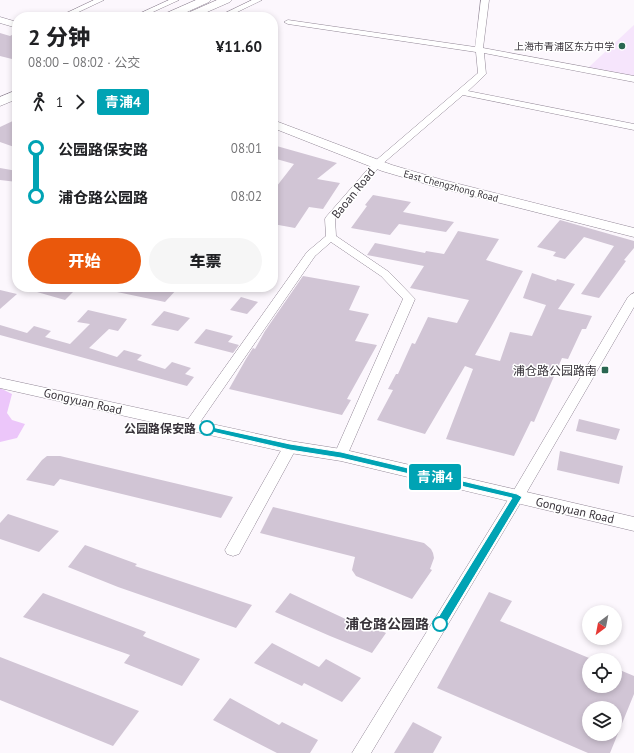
<!DOCTYPE html>
<html lang="zh">
<head>
<meta charset="utf-8">
<style>
	body { margin:0; font-family:"PT Sans","Noto Sans SC",sans-serif; background:#f6f6f6; color:#202124; height:100vh; display:flex; flex-direction:column; font-size:15px; white-space:nowrap }
	* { box-sizing:border-box; margin:0 }
	p { font-size:13px; color:#757577 }
	.icon { flex:none; width:22px; height:22px; fill:none; stroke:currentColor; stroke-width:2; stroke-linecap:round; stroke-linejoin:round }
	.map { position:relative; flex:1; overflow:hidden }
	.details { position:absolute; left:12px; top:12px; width:266px; height:280px; display:flex; flex-direction:column; background:#fff; border-radius:16px; box-shadow:0 2px 6px #0003 }
	.details>* { flex:none }
	.badge { padding:0 8px; border-radius:3px; font-size:14px; line-height:26px }
	.needle { width:26px; rotate:212deg }
	.buttons { position:absolute; left:582px; top:605px; display:grid; gap:8px }
	.buttons a { display:grid; place-items:center; width:40px; height:40px; border-radius:50%; background:#fff; box-shadow:0 2px 6px #0003; font-size:20px }
	.map>.badge { position:absolute; translate:-50% -50%; box-shadow:0 0 0 2px #fff }
	.legs { display:flex; align-items:center; gap:6px; height:44px; padding:0 16px; font-size:13px }
	.legs p { margin-inline-start:auto }
	.overview { display:flex; align-items:center; justify-content:space-between; height:68px; padding:0 16px }
	h1 { font-size:22px; font-weight:800; line-height:30px }
	.cta { display:flex; gap:8px; margin-top:auto; padding:8px 16px }
	.cta a { flex:1; height:46px; border-radius:24px; background:#ea580c; color:#fff; font-size:16px; font-weight:800; line-height:46px; text-align:center }
	.cta a+a { background:#f6f6f6; color:#202124 }
	ul { padding:0 16px; list-style:none }
	li { display:flex; align-items:center; gap:14px; height:48px; font-size:15px }
	li i { display:grid; place-items:center; width:6px; height:100%; margin:0 5px; background:currentColor }
	li i::after { content:''; width:10px; height:10px; margin:-5px; border:3px solid; border-radius:50%; background:#fff }
	li p { margin-inline-start:auto }
	li:first-child i { background:linear-gradient(#0000 50%,currentColor 0) }
	li:last-child i { background:linear-gradient(currentColor 50%,#0000 0) }
	.map>svg:first-child { display:block }
</style>
</head>
<body>
<div class="map">
<svg width="634" height="753" viewBox="0 0 634 753">
	<rect width="100%" height="100%" fill="#fcf7fd"/>
	<polygon fill="#f6e5fc" points="634,25 634,77 588,68"/>
	<polygon fill="#ecc6fa" points="0,388 12,394 7,413 12,420 25,424 17,438 0,442"/>
	<g fill="#d1c5d5" fill-rule="evenodd">
		<polygon points="17,32 17,57 12,59 0,56 0,33 10,36"/>
		<polygon points="17,119 17,148 0,142 0,127"/>
		<polygon points="273,145 337,163 317,179 340,183 323,209 309,207 295,228 273,224 273,191 294,164 273,158"/>
		<polygon points="0,168 17,171 17,182 0,180"/>
		<polygon points="373,195 411,202 403,212 454,222 446,232 399,224 390,235 351,228 367,206 365,205"/>
		<polygon points="560,220 634,241 634,248 624,260 626,261 599,298 581,294 614,246 584,237 565,259 553,256 556,252 537,247"/>
		<polygon points="458,231 499,239 486,260 523,271 475,355 500,361 510,332 532,336 546,305 523,298 532,273 556,281 557,279 575,284 558,309 592,316 586,329 582,329 568,359 562,358 534,422 531,421 514,456 446,439 473,369 465,366 425,434 377,420 393,390 388,389 396,374 398,374 412,343 415,344 428,317 457,323 469,300 410,288 424,266 367,255 375,243 425,253 426,251 444,254"/>
		<polygon points="303,276 360,286 349,310 369,314 355,341 377,345 347,399 351,400 342,415 229,389 246,359 253,348 255,349 265,331"/>
		<polygon points="30,287 78,287 65,300 30,290"/>
		<polygon points="118,287 167,287 177,289 165,302 117,292"/>
		<polygon points="0,290 17,294 0,309"/>
		<polygon points="241,297 258,302 247,314 230,310"/>
		<polygon points="88,310 127,319 118,331 109,329 89,348 117,357 124,350 142,355 137,360 165,369 172,362 191,368 185,374 194,377 187,386 0,335 0,325 27,333 34,326 51,331 45,337 70,344 90,324 77,322"/>
		<polygon points="164,311 190,318 178,331 151,325"/>
		<polygon points="206,329 233,336 228,342 239,345 233,353 194,343"/>
		<polygon points="579,419 620,429 616,440 576,431"/>
		<polygon points="560,451 623,466 619,484 557,470"/>
		<polygon points="47,456 60,456 233,497 221,518 60,479 54,486 26,480 42,460"/>
		<polygon points="273,507 424,543 431,549 433,553 434,558 430,569 432,570 412,599 356,576 352,570 355,557 260,533"/>
		<polygon points="8,514 59,531 39,552 0,539 0,523"/>
		<polygon points="85,545 137,564 135,566 252,605 236,628 118,587 68,567"/>
		<path d="M489,592L512,601L500,621L589,658V686H615V668L634,676V694L610,753H588L437,688ZM589,708H615V734H589Z"/>
		<polygon points="43,593 146,632 143,636 200,659 182,686 124,663 130,655 23,617"/>
		<polygon points="290,593 352,622 355,618 386,633 372,653 330,636 275,612"/>
		<polygon points="272,643 319,667 326,659 361,678 342,702 304,683 302,686 254,663"/>
		<polygon points="0,657 139,711 113,746 0,700"/>
		<polygon points="230,698 279,725 282,722 318,740 310,753 277,753 213,720"/>
		<polygon points="413,722 442,737 433,753 394,753"/>
	</g>
	<g fill="none" stroke-linecap="round" stroke-linejoin="round">
		<defs>
			<g id="minor">
				<polygon points="94,0 104,0 68,17 58,17"/>
				<polygon points="169,0 179,0 142,17 132,17"/>
				<polygon points="252,0 262,0 227,17 217,17"/>
				<polygon points="481,0 489,0 483,48 634,76 634,82 484,53 486,74 468,91 634,124 634,130 463,95 380,166 335,219 336,236 389,272 415,299 346,458 341,460 336,458 334,455 403,299 381,276 331,242 315,256 196,428 191,429 186,428 184,425 186,422 307,252 326,236 325,219 326,217 374,162 478,73 476,52 288,24 284,22 288,20 475,47"/>
				<polygon points="634,293 634,307 524,497 371,753 352,753 511,495 628,297 630,295"/>
				<polygon points="290,442 295,444 297,447 241,550 239,554 233,556 227,554 225,550 283,447 285,444"/>
			</g>
			<polygon id="tertiary" points="0,378 290,441 341,449 634,517 634,531 341,461 290,453 0,388"/>
			<g id="secondary">
				<polygon points="0,17 17,22 17,28 0,23"/>
				<polygon points="17,90 17,99 0,106 0,97"/>
				<polygon points="273,120 392,165 443,180 634,228 634,237 433,186 382,171 273,128"/>
			</g>
			<g id="primary">
				<polygon points="196,0 211,0 209,2 176,17 160,17 162,15"/>
				<polygon points="217,0 232,0 230,2 198,16 192,17 188,14 190,12"/>
			</g>
		</defs>
		<use href="#minor" stroke="#928796" stroke-width="1"/>
		<use href="#tertiary" stroke="#928796" stroke-width="1"/>
		<use href="#secondary" stroke="#928796" stroke-width="1"/>
		<use href="#primary" stroke="#928796" stroke-width="1"/>
		<use href="#minor" fill="#fff" fill-rule="evenodd"/>
		<use href="#tertiary" fill="#fff" fill-rule="evenodd"/>
		<use href="#secondary" fill="#fff" fill-rule="evenodd"/>
		<use href="#primary" fill="#fff" fill-rule="evenodd"/>
	</g>
	<polygon fill="#00a3b4" stroke="#fff" points="207,426 290,444 341,452 517,494 522,497 444,627 436,627 435,624 436,621 512,498 341,458 290,450 204,430 203,428"/>
	<g fill="#2a6651" stroke="#fff" stroke-width="1.5">
		<circle cx="622" cy="46" r="4"/>
		<rect x="601" y="366" width="8" height="8" rx="2"/>
	</g>
	<g fill="#fff" stroke="#00a3b4" stroke-width="2">
		<circle cx="207" cy="428" r="7"/>
		<circle cx="440" cy="624" r="7"/>
	</g>
	<g text-anchor="middle" dominant-baseline="central" stroke-width="3" stroke-linejoin="round" paint-order="stroke">
		<g font-size="10" fill="#39343b" stroke="#fff" text-anchor="end">
			<text x="614" y="46">上海市青浦区东方中学</text>
		</g>
		<g font-size="10" fill="#39343b" stroke="#fff">
			<text transform="translate(451 186) rotate(15)">East Chengzhong Road</text>
		</g>
		<g font-size="12" fill="#39343b" stroke="#fff">
			<text transform="translate(353 193) rotate(-51)">Baoan Road</text>
			<text transform="translate(83 401) rotate(13)">Gongyuan Road</text>
			<text transform="translate(575 510) rotate(13)">Gongyuan Road</text>
		</g>
		<g font-size="12" fill="#39343b" stroke="#fff" text-anchor="end">
			<text x="597" y="370">浦仓路公园路南</text>
		</g>
		<g font-size="12" font-weight="bold" fill="#39343b" stroke="#fff" text-anchor="end">
			<text x="196" y="428">公园路保安路</text>
		</g>
		<g font-size="14" font-weight="bold" fill="#39343b" stroke="#fff" text-anchor="end">
			<text x="429" y="624">浦仓路公园路</text>
		</g>
	</g>
</svg>
<div class="buttons">
<a><svg class="needle" viewBox="-14 -14 28 28"><path d="M0-13l5 13h-10z" fill="#e53935"/><path d="M0 13l5-13h-10z" fill="#757577"/></svg></a>
<a><svg class="icon" aria-label="locate" viewBox="0 0 24 24"><circle cx="12" cy="12" r="6"/><path d="M12 2v4M12 18v4M2 12h4M18 12h4"/></svg></a>
<a><svg class="icon" aria-label="layers" viewBox="0 0 24 24"><path d="M12 4l9 5-9 5-9-5zM3 14l9 5 9-5"/></svg></a>
</div>
<b class="badge" style="left:435px;top:477px;background:#00a3b4;color:#fff">青浦4</b>
<section class="details">
<div class="overview"><div><h1>2 分钟</h1><p>08:00 – 08:02 · 公交</p></div><b>¥11.60</b></div>
<div class="legs"><svg class="icon" aria-label="walk" viewBox="0 0 24 24"><circle cx="13" cy="4" r="2"/><path d="M13 8l-2 6 4 7M11 14l-3 7M7 12l3-4h3l4 4"/></svg>1<svg class="icon" aria-label="forward" viewBox="0 0 24 24"><path d="M9 5l7 7-7 7"/></svg><b class="badge" style="background:#00a3b4;color:#fff">青浦4</b></div>
<ul>
<li><i style="color:#00a3b4"></i><b>公园路保安路</b><p>08:01</p></li>
<li><i style="color:#00a3b4"></i><b>浦仓路公园路</b><p>08:02</p></li>
</ul>
<div class="cta"><a>开始</a><a>车票</a></div>
</section>
</div>
</body>
</html>
